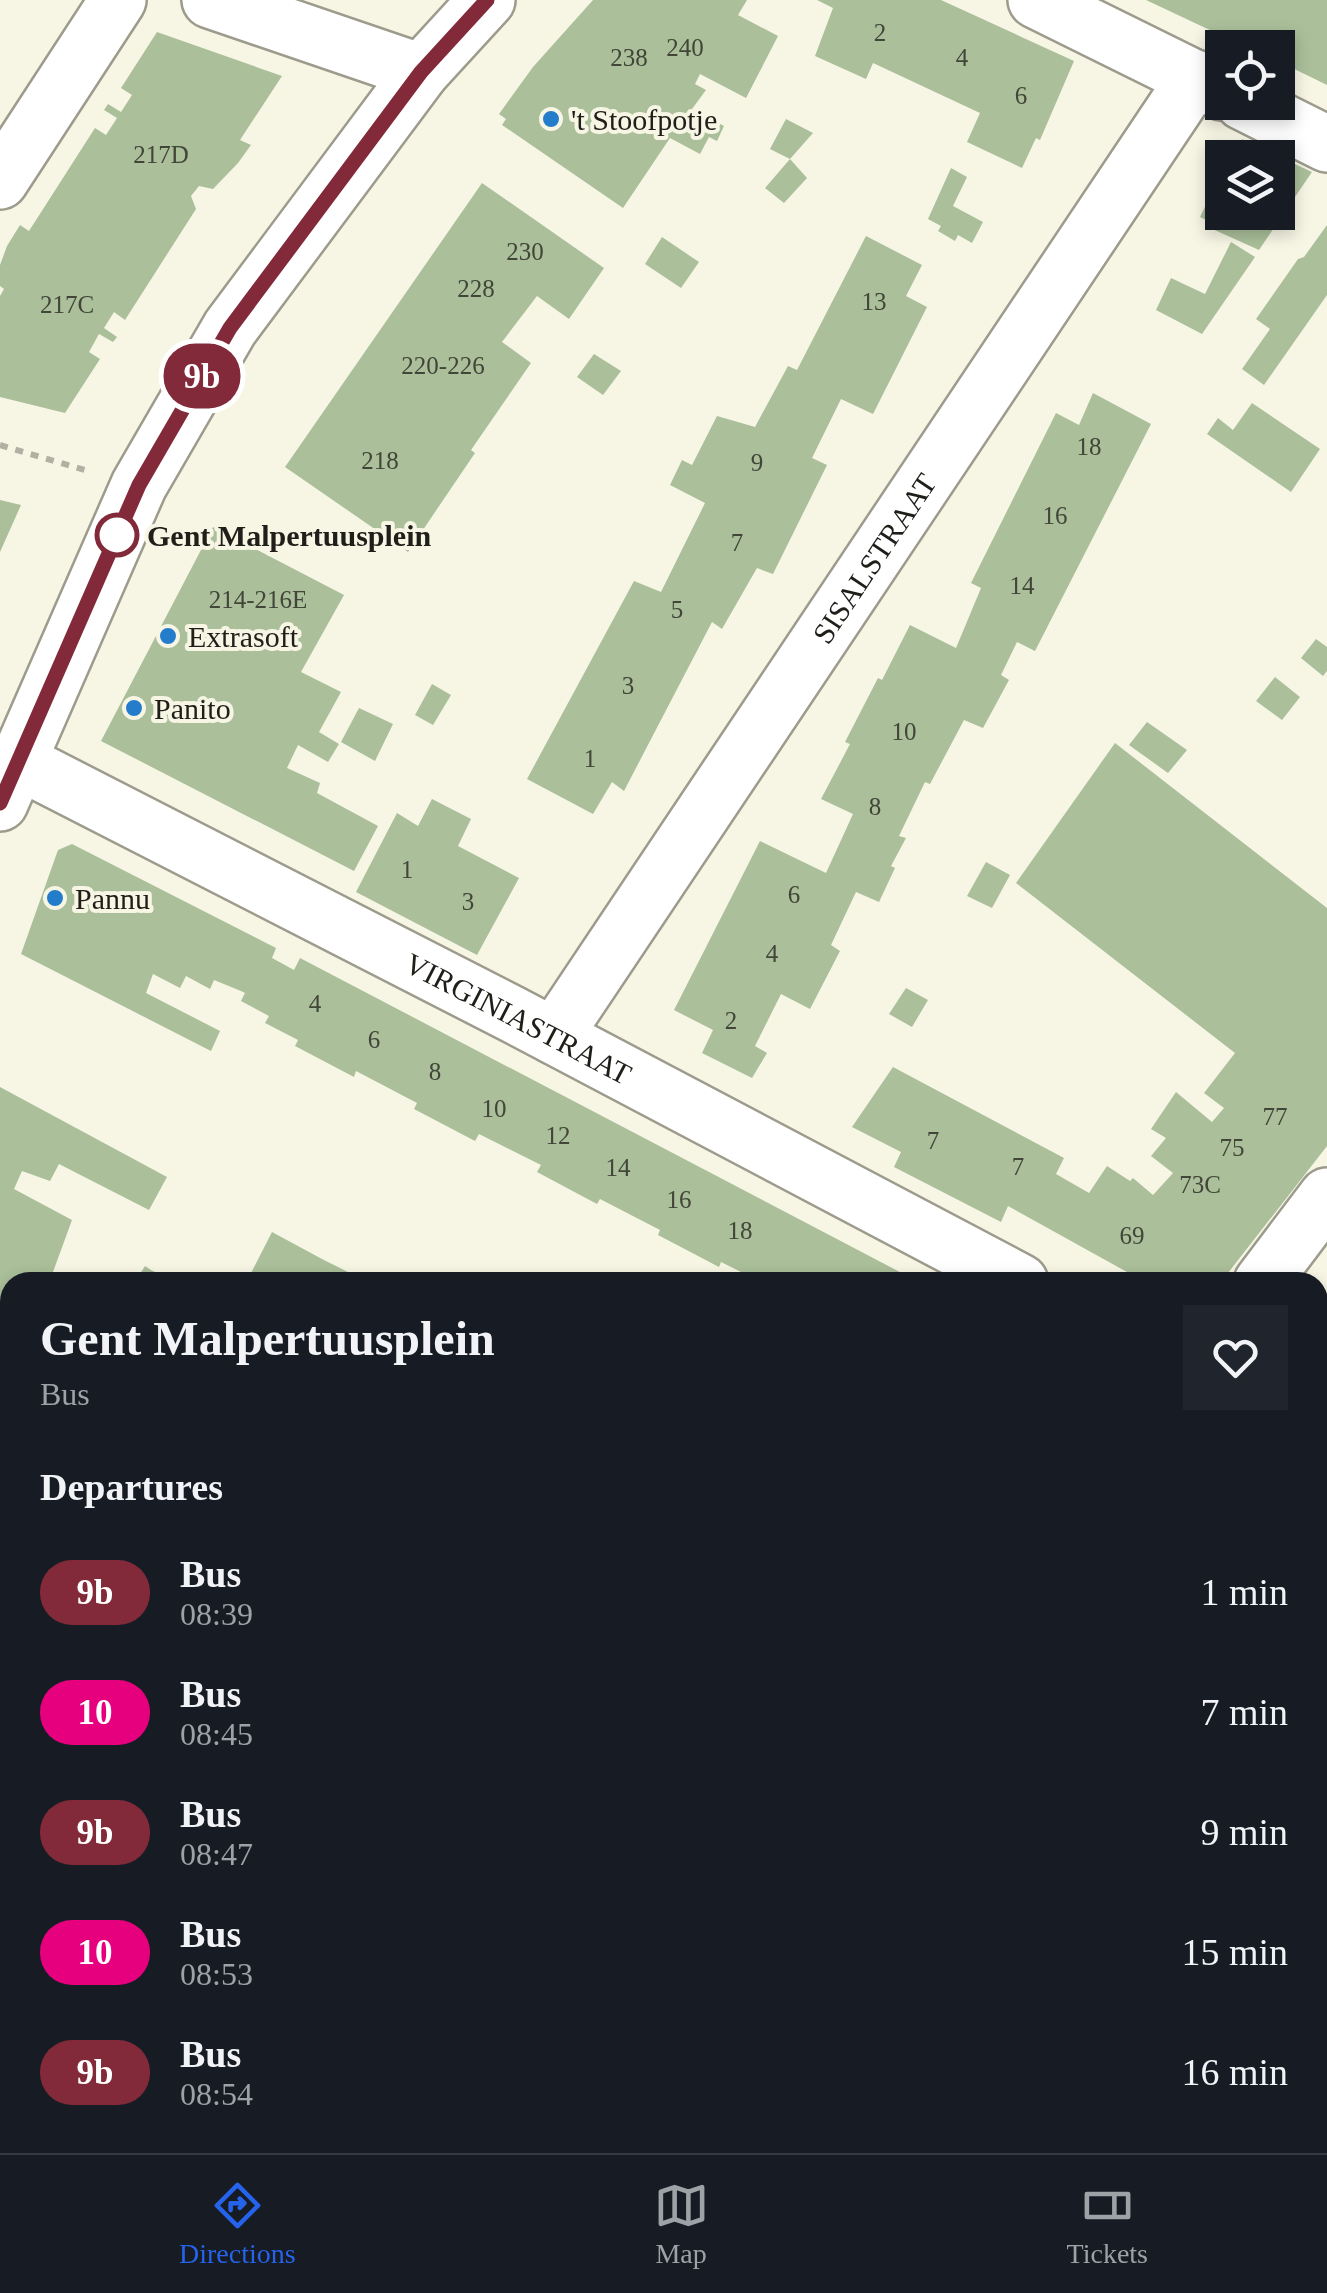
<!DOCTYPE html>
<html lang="en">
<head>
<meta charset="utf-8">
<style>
	body { margin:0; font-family:Georgia,serif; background:#20242c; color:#f1f3f6; height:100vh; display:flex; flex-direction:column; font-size:38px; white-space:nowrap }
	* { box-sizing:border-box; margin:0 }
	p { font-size:32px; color:#9ea1a6 }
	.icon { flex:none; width:55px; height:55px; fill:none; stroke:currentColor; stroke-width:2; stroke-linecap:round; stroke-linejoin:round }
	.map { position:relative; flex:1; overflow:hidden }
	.drawer { position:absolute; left:0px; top:1272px; width:1328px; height:882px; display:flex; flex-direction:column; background:#171b24; border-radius:30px 30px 0 0; box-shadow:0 5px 15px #0003 }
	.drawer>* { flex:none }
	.badge { padding:0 20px; border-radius:32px; font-size:35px; line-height:65px }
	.tools { position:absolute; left:1205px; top:30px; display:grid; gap:20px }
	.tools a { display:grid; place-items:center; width:90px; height:90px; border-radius:0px; background:#171b24; box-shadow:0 5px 15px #0003; font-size:50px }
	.map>.badge { position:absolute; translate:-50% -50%; box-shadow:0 0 0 5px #fff }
	h2 { padding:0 40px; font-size:38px; line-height:90px }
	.round { display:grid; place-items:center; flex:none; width:105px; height:105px; border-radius:0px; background:#20242c }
	.head { display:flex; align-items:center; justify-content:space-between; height:170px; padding:0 40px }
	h1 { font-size:48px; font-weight:600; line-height:75px }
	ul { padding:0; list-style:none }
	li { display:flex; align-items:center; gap:30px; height:120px; padding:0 40px }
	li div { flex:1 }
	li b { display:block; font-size:38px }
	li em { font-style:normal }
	li .badge { min-width:110px; font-weight:700; text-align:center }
	.dock { display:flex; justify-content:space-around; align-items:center; height:140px; border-top:2px solid #363941; background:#171b24; font-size:28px; color:#9ea1a6 }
	.dock a { display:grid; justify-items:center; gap:5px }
	.dock .on { color:#2563eb }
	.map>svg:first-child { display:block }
</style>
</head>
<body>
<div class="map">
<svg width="1327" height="2153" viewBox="0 0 1327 2153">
	<rect width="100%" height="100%" fill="#f7f6e5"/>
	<g fill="#aabf9a">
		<polygon points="593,0 747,0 738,15 778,36 746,98 700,74 695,84 706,90 692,109 724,126 717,141 709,137 700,154 670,138 623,208 502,125 506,119 499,114 533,67"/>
		<polygon points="817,0 941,0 1074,61 1040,140 1036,138 1022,168 967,142 980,113 873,63 866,79 815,56 833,8"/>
		<polygon points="1146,0 1327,0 1327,85 1278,61 1278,48 1248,48"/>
		<polygon points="157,32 282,76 240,140 251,145 238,163 213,189 199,186 191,196 196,209 125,320 114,312 104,328 117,337 113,342 99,334 89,352 100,359 65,413 0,397 0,296 4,289 0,286 0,265 7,246 20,225 29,231 95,128 106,135 117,118 104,110 108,104 121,112 132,95 121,88"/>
		<polygon points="786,119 813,133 790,159 770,149"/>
		<polygon points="1242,139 1312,172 1259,250 1208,227 1210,222 1200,217 1215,186 1219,188 1222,181 1222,212 1278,212 1278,158 1234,158"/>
		<polygon points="790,159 807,178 784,203 765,188"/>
		<polygon points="951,168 967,177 953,206 983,222 972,243 958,235 955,241 938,231 941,226 928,219"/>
		<polygon points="482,183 604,268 569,319 537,296 502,342 531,363 471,450 475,453 408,552 285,467"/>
		<polygon points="1327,225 1327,295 1264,385 1242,369 1270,329 1256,319 1298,259 1304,257"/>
		<polygon points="866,236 922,265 906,296 927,307 873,414 841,399 812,458 827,465 773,574 757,568 722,629 712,622 624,791 612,782 593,814 527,779 634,581 661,592 705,503 670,485 682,460 692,465 717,416 755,427 788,366 797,370"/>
		<polygon points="662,237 699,262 681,288 645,264"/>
		<polygon points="1231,242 1255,257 1202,334 1156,310 1171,278 1205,294"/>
		<polygon points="594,354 621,371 603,395 577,377"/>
		<polygon points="1093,393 1151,424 1035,651 1017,642 1001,675 1009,680 983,728 964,720 930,784 925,782 899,836 906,838 891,866 895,868 879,902 856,892 831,945 840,951 810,1009 781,994 755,1046 767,1053 752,1078 702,1053 713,1030 674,1010 760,841 826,873 853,814 821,799 850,744 845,742 878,678 882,680 910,625 956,648 981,588 971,583 1056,413 1079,425"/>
		<polygon points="1252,403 1320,449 1291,492 1207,434 1218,418 1233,430"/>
		<polygon points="0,500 21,505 0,552"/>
		<polygon points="213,527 344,595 301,672 341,692 319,732 339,744 328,762 298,745 287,768 320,783 317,793 378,826 354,871 101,741"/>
		<polygon points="1316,639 1327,647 1327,671 1323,676 1301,658"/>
		<polygon points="1275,677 1300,697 1282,720 1256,701"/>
		<polygon points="432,684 451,695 433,725 415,715"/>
		<polygon points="359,708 393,724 375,761 341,742"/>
		<polygon points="1147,722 1187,750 1168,773 1129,745"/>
		<polygon points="1115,743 1327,908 1327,1146 1221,1282 1160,1282 1150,1274 1145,1282 1008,1206 1001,1222 894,1167 901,1152 852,1127 893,1067 1064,1158 1056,1174 1089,1193 1107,1166 1130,1181 1133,1178 1153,1195 1173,1173 1151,1156 1166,1138 1151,1129 1176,1092 1212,1122 1224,1108 1204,1093 1235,1053 1016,883"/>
		<polygon points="432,799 471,819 458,846 519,878 477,955 356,892 397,813 418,826"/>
		<polygon points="72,844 276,948 272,958 294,970 300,958 919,1282 761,1282 721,1262 719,1267 658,1235 660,1230 600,1199 597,1204 537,1172 541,1165 479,1134 475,1141 414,1109 417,1103 356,1071 354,1077 295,1046 298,1040 265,1023 269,1016 241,1001 245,993 241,991 214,980 210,989 186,976 180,988 153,974 146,993 220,1031 211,1051 21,954 58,850"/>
		<polygon points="986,862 1010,875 992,908 967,896"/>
		<polygon points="906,988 928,1000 912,1027 889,1014"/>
		<polygon points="0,1087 167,1177 149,1210 59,1164 50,1181 22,1171 14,1189 72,1220 53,1272 72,1282 10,1282 10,1502 0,1502"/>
		<polygon points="272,1232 322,1259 368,1282 268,1282 251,1273"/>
		<polygon points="145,1266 151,1270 176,1282 135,1282"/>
		<polygon points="1318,1502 1327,1508 1327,1598 1318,1592 1323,1572 1318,1569"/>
		<polygon points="0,1544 10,1550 10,1675 0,1669"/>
		<polygon points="0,1842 10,1844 7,1877 10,1878 10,1913 0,1911"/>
		<polygon points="210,2145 298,2145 306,2153 197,2153"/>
		<polygon points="336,2145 414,2145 406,2153 345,2153"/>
	</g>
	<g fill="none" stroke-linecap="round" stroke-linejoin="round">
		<defs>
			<g id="minor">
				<polyline points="210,0 421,72"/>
				<polyline points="1036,0 1222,92"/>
				<polyline points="1243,102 1327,144"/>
				<polyline points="0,181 118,0"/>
				<path id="s1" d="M16,760L512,1014L1020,1282"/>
				<polyline points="0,803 139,485 230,328 421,72 487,0"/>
				<path id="s2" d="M554,1036L1195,78"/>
				<polyline points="1262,1282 1327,1196"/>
				<polyline points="1318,1446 1327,1452"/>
				<polyline points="1318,1747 1327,1752"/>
				<polyline points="469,2153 476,2145"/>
				<polyline points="647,2153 655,2145"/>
			</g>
		</defs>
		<use href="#minor" stroke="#9d9b8c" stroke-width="60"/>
		<polyline stroke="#b1b0a3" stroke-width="6" stroke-dasharray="8 8" stroke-linecap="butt" points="0,445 85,470"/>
		<use href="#minor" stroke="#fff" stroke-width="55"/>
	</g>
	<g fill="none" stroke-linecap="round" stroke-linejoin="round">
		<defs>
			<polyline id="line" points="0,803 139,485 230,328 421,72 487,0"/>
		</defs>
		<use href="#line" stroke="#fff" stroke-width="22"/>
		<use href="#line" stroke="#822a3a" stroke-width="15"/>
	</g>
	<g fill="#247dca" stroke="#f7f6e5" stroke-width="4">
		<circle cx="551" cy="119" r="10"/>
		<circle cx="168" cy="636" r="10"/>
		<circle cx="134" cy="708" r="10"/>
		<circle cx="55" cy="898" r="10"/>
	</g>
	<circle fill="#fff" stroke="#822a3a" stroke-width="5" cx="117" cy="535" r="20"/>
	<g text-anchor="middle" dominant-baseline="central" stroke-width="8" stroke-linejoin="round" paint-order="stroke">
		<g font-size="25" fill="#424638">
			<text x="880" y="32">2</text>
			<text x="685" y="47">240</text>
			<text x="629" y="57">238</text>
			<text x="962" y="57">4</text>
			<text x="1021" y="95">6</text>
			<text x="161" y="154">217D</text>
			<text x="525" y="251">230</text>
			<text x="476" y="288">228</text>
			<text x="874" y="301">13</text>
			<text x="67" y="304">217C</text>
			<text x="443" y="365">220-226</text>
			<text x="1089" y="446">18</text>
			<text x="380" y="460">218</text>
			<text x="757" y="462">9</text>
			<text x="1055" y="515">16</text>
			<text x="737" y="542">7</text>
			<text x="1022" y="585">14</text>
			<text x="258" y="599">214-216E</text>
			<text x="677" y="609">5</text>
			<text x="628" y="685">3</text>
			<text x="904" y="731">10</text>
			<text x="590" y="758">1</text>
			<text x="875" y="806">8</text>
			<text x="407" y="869">1</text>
			<text x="794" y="894">6</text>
			<text x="468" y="901">3</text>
			<text x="772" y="953">4</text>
			<text x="315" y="1003">4</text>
			<text x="731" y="1020">2</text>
			<text x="374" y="1039">6</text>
			<text x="435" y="1071">8</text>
			<text x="494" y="1108">10</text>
			<text x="1275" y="1116">77</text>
			<text x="558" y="1135">12</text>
			<text x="933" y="1140">7</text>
			<text x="1232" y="1147">75</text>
			<text x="1018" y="1166">7</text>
			<text x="618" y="1167">14</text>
			<text x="1200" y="1184">73C</text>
			<text x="679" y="1199">16</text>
			<text x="740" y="1230">18</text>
			<text x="1132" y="1235">69</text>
		</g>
		<g font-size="30" fill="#1f1e18" stroke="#f7f6e5" text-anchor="start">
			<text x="571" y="119">'t Stoofpotje</text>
			<text x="188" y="636">Extrasoft</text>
			<text x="154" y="708">Panito</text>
			<text x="75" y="898">Pannu</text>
		</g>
		<g font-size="30" font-weight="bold" fill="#1f1e18" stroke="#f7f6e5" text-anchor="start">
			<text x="147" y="535">Gent Malpertuusplein</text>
		</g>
		<g font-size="30" fill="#1f1e18" stroke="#f7f6e5">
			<text stroke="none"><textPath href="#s2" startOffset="575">SISALSTRAAT</textPath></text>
			<text stroke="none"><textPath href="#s1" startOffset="565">VIRGINIASTRAAT</textPath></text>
		</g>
	</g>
</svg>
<div class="tools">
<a><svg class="icon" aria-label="locate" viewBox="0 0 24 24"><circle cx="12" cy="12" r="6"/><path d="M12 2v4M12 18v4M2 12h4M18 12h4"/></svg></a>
<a><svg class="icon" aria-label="layers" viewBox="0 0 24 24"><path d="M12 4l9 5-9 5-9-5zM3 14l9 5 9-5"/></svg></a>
</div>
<b class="badge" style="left:202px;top:376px;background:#822a3a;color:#fff">9b</b>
<section class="drawer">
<div class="head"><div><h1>Gent Malpertuusplein</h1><p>Bus</p></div><a class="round"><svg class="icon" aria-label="heart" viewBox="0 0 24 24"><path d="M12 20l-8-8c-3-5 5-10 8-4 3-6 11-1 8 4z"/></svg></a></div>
<h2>Departures</h2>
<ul>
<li><span class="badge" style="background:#822a3a;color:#fff">9b</span><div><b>Bus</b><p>08:39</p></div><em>1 min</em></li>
<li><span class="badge" style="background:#e6007e;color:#fff">10</span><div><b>Bus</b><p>08:45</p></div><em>7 min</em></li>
<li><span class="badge" style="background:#822a3a;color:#fff">9b</span><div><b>Bus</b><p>08:47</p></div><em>9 min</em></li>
<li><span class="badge" style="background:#e6007e;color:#fff">10</span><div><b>Bus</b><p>08:53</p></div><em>15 min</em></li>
<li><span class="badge" style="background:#822a3a;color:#fff">9b</span><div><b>Bus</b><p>08:54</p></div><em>16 min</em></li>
</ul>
</section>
</div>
<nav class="dock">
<a class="on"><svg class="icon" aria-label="directions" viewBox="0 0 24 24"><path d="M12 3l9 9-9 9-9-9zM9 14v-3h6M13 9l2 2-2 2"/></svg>Directions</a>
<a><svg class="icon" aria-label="map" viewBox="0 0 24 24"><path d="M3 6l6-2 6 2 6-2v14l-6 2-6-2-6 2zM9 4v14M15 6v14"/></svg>Map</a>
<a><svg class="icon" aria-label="tickets" viewBox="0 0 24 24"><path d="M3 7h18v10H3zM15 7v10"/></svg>Tickets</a>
</nav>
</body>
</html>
